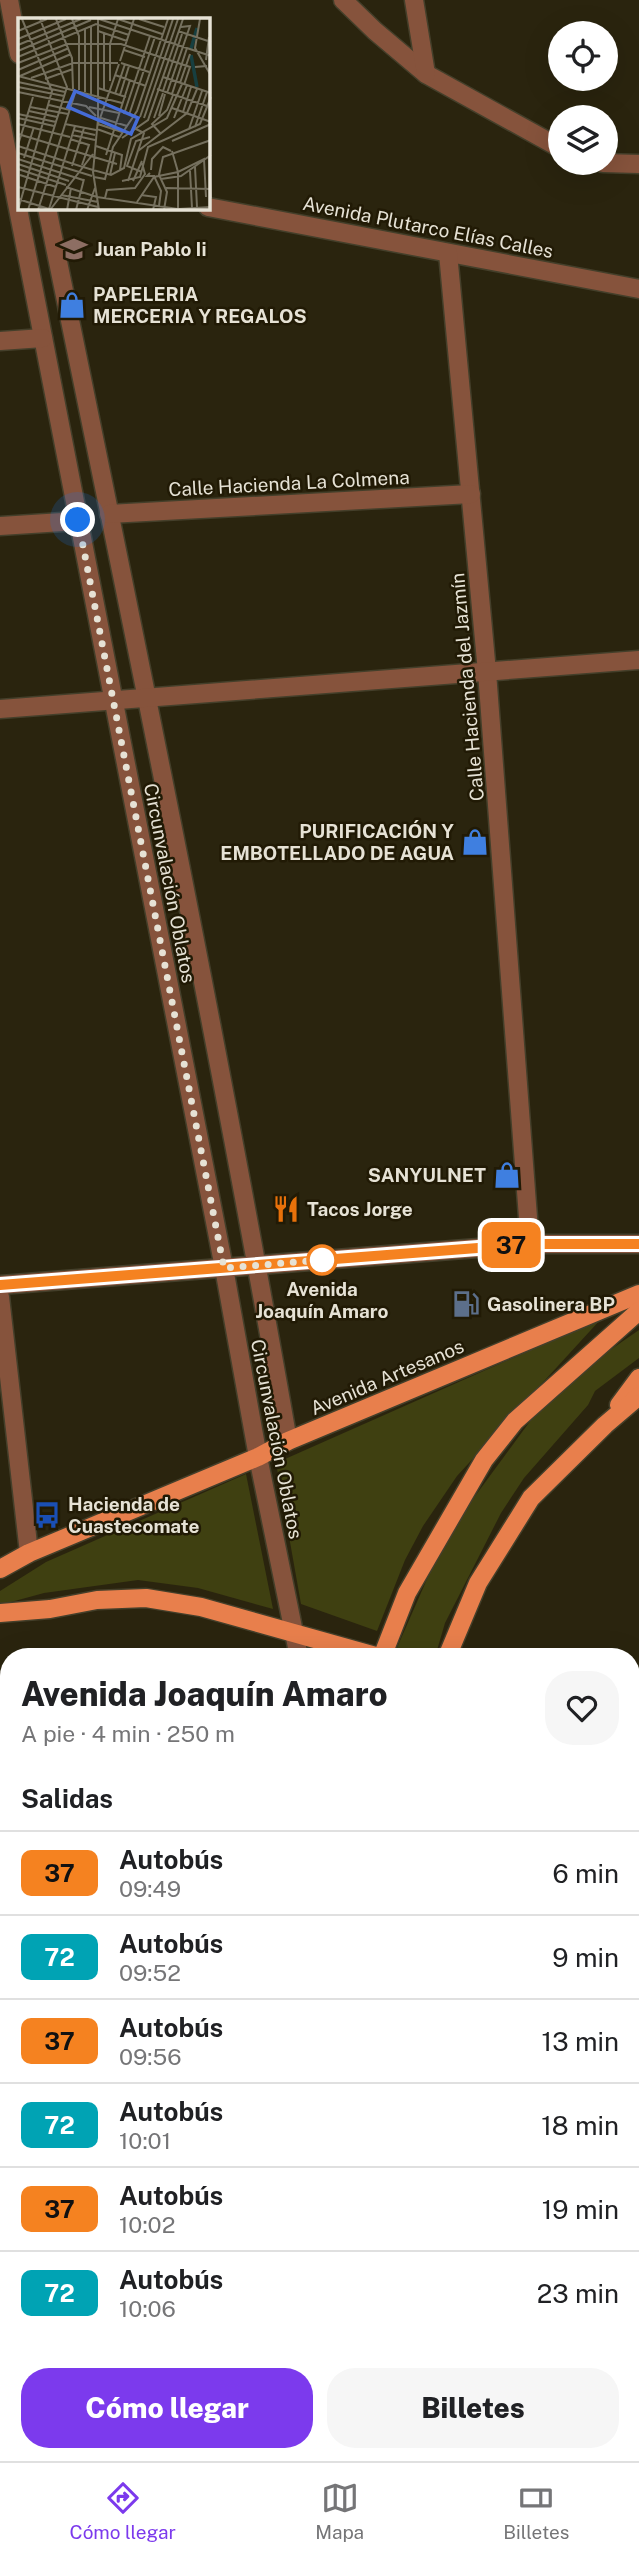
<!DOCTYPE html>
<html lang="es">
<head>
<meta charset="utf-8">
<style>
	body { margin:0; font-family:"Public Sans",sans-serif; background:#f6f6f6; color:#202124; height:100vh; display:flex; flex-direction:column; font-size:26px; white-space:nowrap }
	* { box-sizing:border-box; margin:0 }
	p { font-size:23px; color:#757577 }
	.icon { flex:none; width:38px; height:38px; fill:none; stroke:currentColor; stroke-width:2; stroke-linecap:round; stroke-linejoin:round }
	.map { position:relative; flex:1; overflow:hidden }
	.drawer { position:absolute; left:0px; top:1648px; width:640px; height:814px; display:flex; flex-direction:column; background:#fff; border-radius:28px 28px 0 0; box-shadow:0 7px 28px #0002 }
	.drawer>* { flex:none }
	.badge { padding:0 14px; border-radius:10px; font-size:24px; line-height:46px }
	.fabs { position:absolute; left:548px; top:21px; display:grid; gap:14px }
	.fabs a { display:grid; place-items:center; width:70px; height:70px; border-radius:50%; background:#fff; box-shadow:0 7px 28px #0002; font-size:35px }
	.you { position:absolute; width:35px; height:35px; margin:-18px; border:5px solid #fff; border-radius:50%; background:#1a73e8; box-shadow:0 0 0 10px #1a73e833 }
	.map>.badge { position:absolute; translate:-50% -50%; box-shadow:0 0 0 4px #fff }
	h2 { padding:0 21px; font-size:26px; line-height:63px }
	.round { display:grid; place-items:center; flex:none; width:74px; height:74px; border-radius:28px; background:#f6f6f6 }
	.headline { display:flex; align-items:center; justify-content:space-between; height:119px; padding:0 21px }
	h1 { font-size:33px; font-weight:800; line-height:52px }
	.cta { display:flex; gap:14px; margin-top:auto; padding:14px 21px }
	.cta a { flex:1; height:80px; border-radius:28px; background:#7c3aed; color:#fff; font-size:28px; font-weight:800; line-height:80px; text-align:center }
	.cta a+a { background:#f6f6f6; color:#202124 }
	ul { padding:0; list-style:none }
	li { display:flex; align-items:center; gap:21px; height:84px; padding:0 21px; border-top:2px solid #e0e0e0 }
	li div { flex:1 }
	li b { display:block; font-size:26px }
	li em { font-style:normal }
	li .badge { min-width:77px; font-weight:700; text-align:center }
	.dock { display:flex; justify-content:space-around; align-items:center; height:98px; border-top:2px solid #e0e0e0; background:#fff; font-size:19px; color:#757577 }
	.dock a { display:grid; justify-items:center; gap:4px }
	.dock .selected { color:#7c3aed }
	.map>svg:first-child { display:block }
</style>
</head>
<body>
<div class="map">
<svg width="639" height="2461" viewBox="0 0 639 2461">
	<rect width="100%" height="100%" fill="#2a240e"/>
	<g fill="#3f4011">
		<polygon points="601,1319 457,1476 423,1526 405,1560 377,1631 301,1604 276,1463"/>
		<polygon points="639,1330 639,1358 595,1391 588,1405 524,1478 501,1513 445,1623 435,1657 413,1657 395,1652 431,1570 467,1507 536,1413 597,1359"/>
		<polygon points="246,1474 273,1609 198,1588 138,1580 44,1593 0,1605 0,1591 46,1562"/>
		<polygon points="9,2011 9,2230 0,2231 0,2012"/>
	</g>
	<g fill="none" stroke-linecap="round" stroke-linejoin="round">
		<defs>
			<g id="minor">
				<polyline points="9,0 19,54"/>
				<polyline points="343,0 375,31 426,74 560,148"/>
				<polyline points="414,0 426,74"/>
				<polyline points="0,116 224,1268 258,1457 299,1657"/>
				<polyline points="603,163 639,164"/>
				<polyline points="208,207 639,289"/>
				<path d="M47,208C131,618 216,1029 288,1441"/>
				<polyline points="448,253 487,672 530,1244"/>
				<polyline points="0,341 43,338"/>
				<polyline points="109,514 471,494"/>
				<polyline points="0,526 78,521"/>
				<polyline points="0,709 639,660"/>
				<polyline points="0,1285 530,1244 639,1244"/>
				<polyline points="0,1297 29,1553"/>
				<polyline points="0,2258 9,2257"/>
				<polyline points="632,2387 639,2387"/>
				<polyline points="0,2444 9,2443"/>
			</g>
			<g id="major">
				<polyline points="619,1405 639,1378"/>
				<polyline points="0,1569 29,1553 258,1457 288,1441 639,1294"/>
				<polyline points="0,1613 50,1609 97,1600 146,1598 201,1607 379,1657"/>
				<polyline points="382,1657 407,1593 484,1460 515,1421 639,1311"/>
				<polyline points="447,1657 478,1583 531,1498 605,1425 639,1396"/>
				<polyline points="454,2454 456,2461"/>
				<polyline points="535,2454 537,2461"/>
			</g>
		</defs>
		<use href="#minor" stroke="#443f2a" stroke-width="21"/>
		<use href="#major" stroke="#443f2a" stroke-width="21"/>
		<use href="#minor" stroke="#86533c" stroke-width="18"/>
		<use href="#major" stroke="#e87f4c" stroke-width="18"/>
	</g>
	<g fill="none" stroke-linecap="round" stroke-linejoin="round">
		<defs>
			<polyline id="line" points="0,1285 530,1244 639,1244"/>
		</defs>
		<use href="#line" stroke="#fff" stroke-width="16"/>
		<use href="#line" stroke="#f58220" stroke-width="10"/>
		<polyline stroke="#e6e2d5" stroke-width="7" stroke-dasharray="0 12.6" points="78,520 224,1268 322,1260"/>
	</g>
	<defs>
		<symbol id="school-bare" viewBox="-9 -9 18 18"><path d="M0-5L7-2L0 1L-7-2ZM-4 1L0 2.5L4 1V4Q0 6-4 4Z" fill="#8d6e63" stroke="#211a05" stroke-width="2.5" paint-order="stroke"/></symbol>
		<symbol id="shop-bare" viewBox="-9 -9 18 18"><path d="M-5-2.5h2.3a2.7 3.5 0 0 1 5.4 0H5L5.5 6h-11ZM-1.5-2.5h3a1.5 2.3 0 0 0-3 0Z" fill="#3f7fe0" stroke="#211a05" stroke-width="2.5" paint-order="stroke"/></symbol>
		<symbol id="restaurant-bare" viewBox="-9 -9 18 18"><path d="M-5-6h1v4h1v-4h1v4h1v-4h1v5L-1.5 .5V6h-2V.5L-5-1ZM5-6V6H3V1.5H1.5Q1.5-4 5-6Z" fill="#e8710a" stroke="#211a05" stroke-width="2.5" paint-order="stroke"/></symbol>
		<symbol id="fuel-bare" viewBox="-9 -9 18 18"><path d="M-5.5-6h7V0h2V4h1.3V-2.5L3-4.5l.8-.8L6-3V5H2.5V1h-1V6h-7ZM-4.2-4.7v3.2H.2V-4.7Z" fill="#5c6f8a" stroke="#211a05" stroke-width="2.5" paint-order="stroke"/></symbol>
		<symbol id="bus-bare" viewBox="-9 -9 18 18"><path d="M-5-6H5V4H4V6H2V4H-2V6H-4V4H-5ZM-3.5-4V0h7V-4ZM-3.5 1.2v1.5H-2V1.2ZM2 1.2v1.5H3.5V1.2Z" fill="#1a4fb4" stroke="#211a05" stroke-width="2.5" paint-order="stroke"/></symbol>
	</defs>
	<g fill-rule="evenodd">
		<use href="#school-bare" x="55" y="230" width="38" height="38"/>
		<use href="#shop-bare" x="53" y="286" width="38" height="38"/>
		<use href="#shop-bare" x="456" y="823" width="38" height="38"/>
		<use href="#shop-bare" x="488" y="1156" width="38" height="38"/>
		<use href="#restaurant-bare" x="267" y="1190" width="38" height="38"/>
		<use href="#fuel-bare" x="447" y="1285" width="38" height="38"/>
		<use href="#bus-bare" x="28" y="1496" width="38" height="38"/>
	</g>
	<circle fill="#fff" stroke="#f58220" stroke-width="3.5" cx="322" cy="1260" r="14"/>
	<g text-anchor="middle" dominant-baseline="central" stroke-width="5" stroke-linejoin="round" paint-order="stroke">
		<g font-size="19" fill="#e6e2d5" stroke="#211a05">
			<text transform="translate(428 227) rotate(11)">Avenida Plutarco Elías Calles</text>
			<text transform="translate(289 483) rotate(-3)">Calle Hacienda La Colmena</text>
			<text transform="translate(467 687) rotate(-95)">Calle Hacienda del Jazmín</text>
			<text transform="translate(170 883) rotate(79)">Circunvalación Oblatos</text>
			<text transform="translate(387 1377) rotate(-23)">Avenida Artesanos</text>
			<text transform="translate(277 1439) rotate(79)">Circunvalación Oblatos</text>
		</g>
		<g font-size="19" font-weight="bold" fill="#e6e2d5" stroke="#211a05" text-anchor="start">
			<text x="95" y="249">Juan Pablo Ii</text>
			<text x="93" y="294">PAPELERIA<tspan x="93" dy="22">MERCERIA Y REGALOS</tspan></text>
			<text x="454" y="831" text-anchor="end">PURIFICACIÓN Y<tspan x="454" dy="22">EMBOTELLADO DE AGUA</tspan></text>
			<text x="486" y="1175" text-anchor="end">SANYULNET</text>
			<text x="307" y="1209">Tacos Jorge</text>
			<text x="487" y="1304">Gasolinera BP</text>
			<text x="68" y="1504">Hacienda de<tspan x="68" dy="22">Cuastecomate</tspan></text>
		</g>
		<g font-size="19" font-weight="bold" fill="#e6e2d5" stroke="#211a05">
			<text x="322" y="1289">Avenida<tspan x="322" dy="22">Joaquín Amaro</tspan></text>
		</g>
	</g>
	<g transform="translate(18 18)">
		<rect width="192" height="192" fill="#2a240e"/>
		<path fill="none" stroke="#173f40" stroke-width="3.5" d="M173,31L179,10M173,37L179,69"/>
		<path fill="none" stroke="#75705e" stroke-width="2" d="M38,1L54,40L55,71M54,1L61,18V72M80,1V101L75,154L81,192M81,1L193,38M100,1L144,16M121,1L146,9M182,1L177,30L192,56M0,13L29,1M80,13L109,23M160,13L193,24M0,21L48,1M0,27L63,1M106,32L127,39M0,33L73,2M0,39L78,6L111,17M188,42L191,19M102,43L116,1M0,45L49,26H103L172,49L166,67M103,45L131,54M101,46L80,106L104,114M188,48L177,49L189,48M0,52L51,30M97,57L128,68M0,58L104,85M2,58L53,36M145,59L193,75M13,60L55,45H100M27,61L55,51M92,63V26L100,1M0,64L47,74M162,65L172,36M0,69L46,78M80,70L108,79M139,71L189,88M86,72V15M145,73L164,16M0,74L68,88L78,98M67,74V11M149,75L172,8L163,9M73,76V8M97,76L107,46M154,76L169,30M102,77L111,48M31,87L52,92M12,89L50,96M71,89L101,95M154,90L193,104M11,93L39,99M165,94L173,69M0,96L38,104M106,96L132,18M111,97L137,19M141,98L147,76M122,99L155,1M0,100L36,108M83,100L109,108M126,100L160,1M136,100L145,75M156,100L169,67M0,106L52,119M47,106L78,112M177,109L189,74M79,111L101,119M171,111L184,73M55,112L77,117M0,116L99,146M143,116L134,106L149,92L155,77M54,117L77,122M104,120L130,102L165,1M52,121L71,127L64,147M154,123L193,106M0,127L15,79M0,128L65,149L32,192M78,128L104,137L102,152M120,133L169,95L179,71M154,133L160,154V192M0,135L74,158M88,137L112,62M191,138L193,180M6,140L16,109M0,141L65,162M0,146L51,163M54,148L66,110M177,149L179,189M0,151L48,167M75,152L93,157L106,150L113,121L149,100L164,66M75,152L65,149L75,136M133,152L134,141L145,129L153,133M172,153L174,190M124,154L109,148L118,123L132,119M132,155L129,158H136L143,173L141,188M2,157L38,169M92,157L97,135M76,159L87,161L95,129L119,93L150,1M143,161L163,158L193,137M104,163L122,159L130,129L182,106L193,79M110,163L126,115L116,110M115,163L124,143M0,169L80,189M48,169L79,179M148,170L193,171M43,177L80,184M123,177L138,179L135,192M79,179L160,191L193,189M87,180L89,172L117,170L127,156L124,145M0,181L31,191M119,184L136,159L160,154L186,141L188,179M31,191L57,108M0,192L34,73L4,1M10,192L49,69L22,1M20,192L58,72M49,192L53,170M58,192L66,161M69,192L77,170M146,192L149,174L141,157L145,139L193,122"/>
		<path fill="#456cd7" fill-opacity="0.15" stroke="#456cd7" stroke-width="3.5" d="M57,73L120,100L113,116L50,89Z"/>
		<rect width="192" height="192" fill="none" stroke="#e6e2d5" stroke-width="3.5"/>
	</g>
</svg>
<div class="fabs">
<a><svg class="icon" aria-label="locate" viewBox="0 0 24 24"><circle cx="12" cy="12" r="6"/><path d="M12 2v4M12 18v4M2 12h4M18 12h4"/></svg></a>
<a><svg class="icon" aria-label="layers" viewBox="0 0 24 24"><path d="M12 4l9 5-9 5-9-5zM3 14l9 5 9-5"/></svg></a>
</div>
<div class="you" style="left:78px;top:520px"></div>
<b class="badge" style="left:511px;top:1245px;background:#f58220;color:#111">37</b>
<section class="drawer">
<div class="headline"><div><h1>Avenida Joaquín Amaro</h1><p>A pie · 4 min · 250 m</p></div><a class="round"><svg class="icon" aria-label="heart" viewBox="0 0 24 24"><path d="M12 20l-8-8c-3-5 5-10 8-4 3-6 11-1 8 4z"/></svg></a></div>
<h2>Salidas</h2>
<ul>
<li><span class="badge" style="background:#f58220;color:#111">37</span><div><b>Autobús</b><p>09:49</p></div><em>6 min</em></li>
<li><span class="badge" style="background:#00a3b4;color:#fff">72</span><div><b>Autobús</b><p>09:52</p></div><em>9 min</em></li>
<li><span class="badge" style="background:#f58220;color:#111">37</span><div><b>Autobús</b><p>09:56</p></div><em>13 min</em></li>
<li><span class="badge" style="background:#00a3b4;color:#fff">72</span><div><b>Autobús</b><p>10:01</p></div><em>18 min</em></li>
<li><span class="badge" style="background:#f58220;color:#111">37</span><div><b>Autobús</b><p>10:02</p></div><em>19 min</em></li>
<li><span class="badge" style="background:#00a3b4;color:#fff">72</span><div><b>Autobús</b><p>10:06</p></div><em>23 min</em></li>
</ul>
<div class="cta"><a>Cómo llegar</a><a>Billetes</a></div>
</section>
</div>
<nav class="dock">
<a class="selected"><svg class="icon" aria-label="directions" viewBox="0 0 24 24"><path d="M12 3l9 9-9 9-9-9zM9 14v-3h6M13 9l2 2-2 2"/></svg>Cómo llegar</a>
<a><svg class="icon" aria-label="map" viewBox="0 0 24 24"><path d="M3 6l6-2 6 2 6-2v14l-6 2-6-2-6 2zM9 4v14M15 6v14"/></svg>Mapa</a>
<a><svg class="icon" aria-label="tickets" viewBox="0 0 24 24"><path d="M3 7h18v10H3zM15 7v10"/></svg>Billetes</a>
</nav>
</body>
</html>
